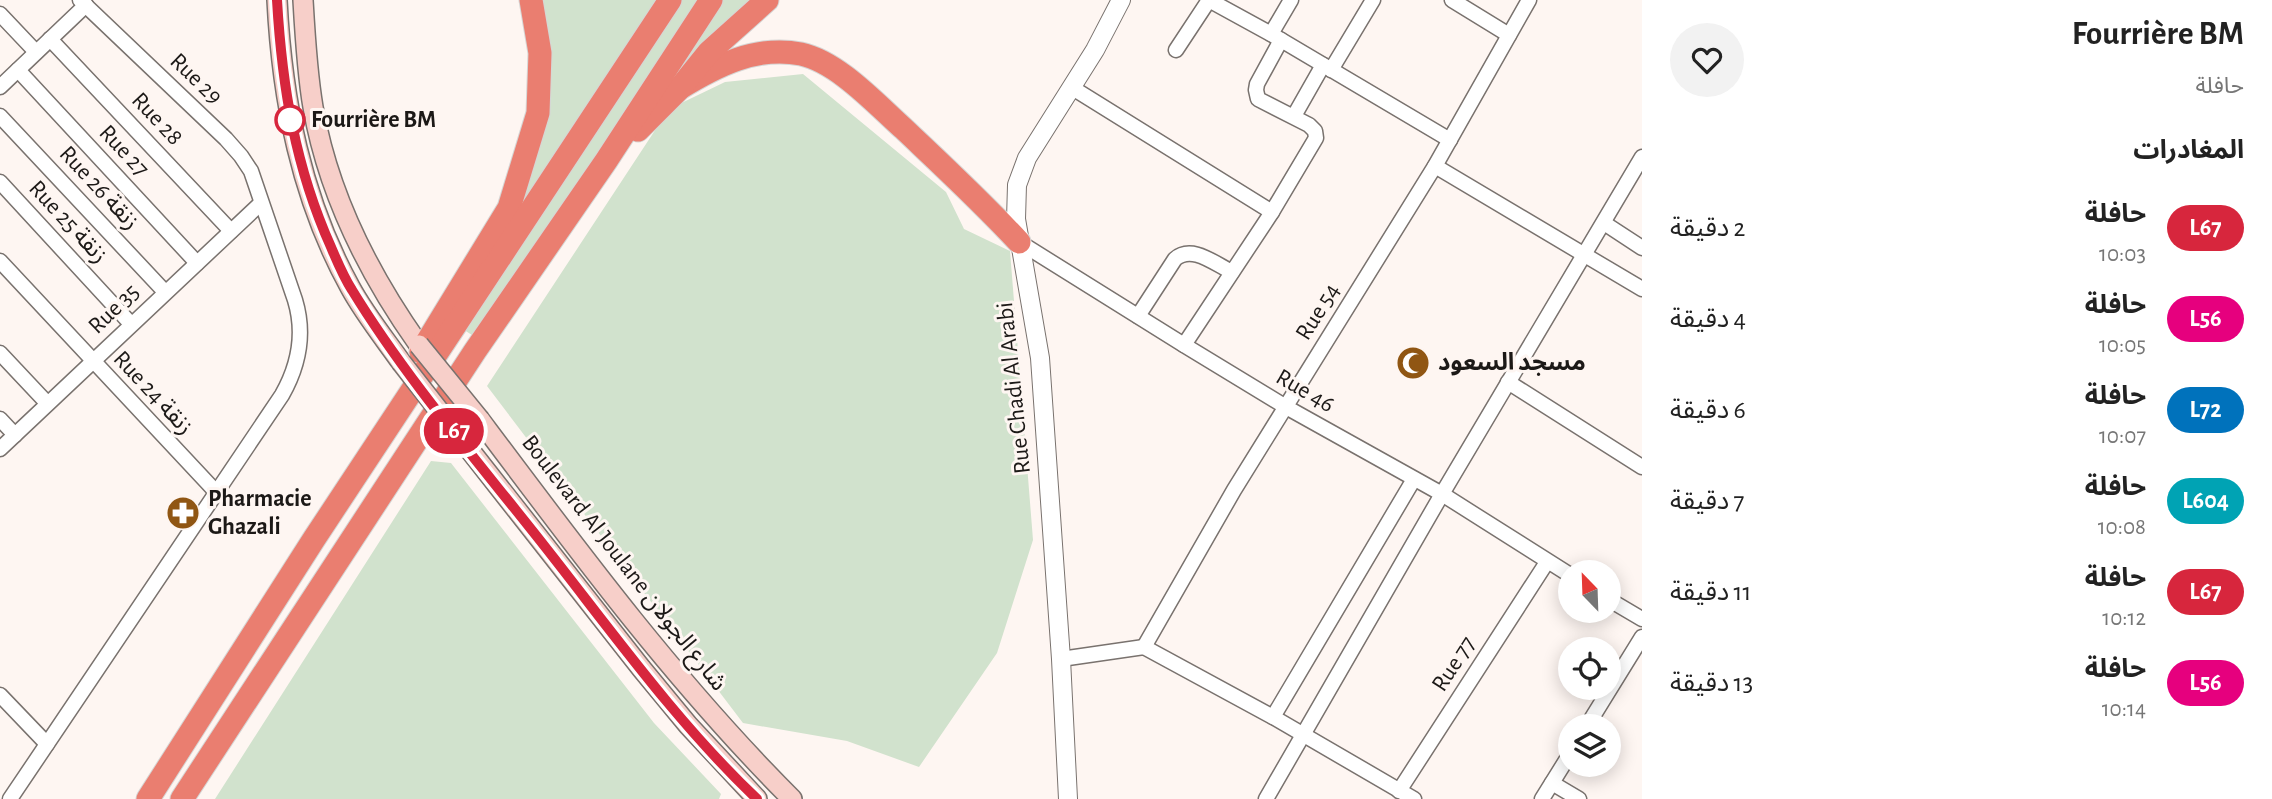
<!DOCTYPE html>
<html lang="ar">
<head>
<meta charset="utf-8">
<style>
	body { margin:0; font-family:"Alegreya Sans","Noto Sans Arabic",sans-serif; background:#f2f2f2; color:#222; direction:rtl; height:100vh; display:flex; flex-direction:column; font-size:26px; white-space:nowrap }
	* { box-sizing:border-box; margin:0 }
	p { font-size:23px; color:#767676 }
	.icon { flex:none; width:38px; height:38px; fill:none; stroke:currentColor; stroke-width:2; stroke-linecap:round; stroke-linejoin:round }
	.map { position:relative; flex:1; overflow:hidden; direction:ltr }
	.panel { display:flex; flex-direction:column; background:#fff; width:630px }
	.panel>* { flex:none }
	.badge { padding:0 14px; border-radius:23px; font-size:24px; line-height:46px }
	.needle { width:46px; rotate:337deg }
	.fabs { position:absolute; left:1558px; top:560px; display:grid; gap:14px }
	.fabs a { display:grid; place-items:center; width:63px; height:63px; border-radius:50%; background:#fff; box-shadow:0 4px 18px #0003; font-size:35px }
	.map>.badge { position:absolute; translate:-50% -50%; box-shadow:0 0 0 4px #fff }
	h2 { padding:0 28px; font-size:26px; line-height:63px }
	.round { display:grid; place-items:center; flex:none; width:74px; height:74px; border-radius:37px; background:#f2f2f2 }
	.overview { display:flex; align-items:center; justify-content:space-between; height:119px; padding:0 28px }
	h1 { font-size:33px; font-weight:700; line-height:52px }
	ul { padding:0; list-style:none }
	li { display:flex; align-items:center; gap:21px; height:91px; padding:0 28px }
	li div { flex:1 }
	li b { display:block; font-size:26px }
	li em { font-style:normal }
	li .badge { min-width:77px; font-weight:700; text-align:center }
	main { display:flex; flex:1; min-height:0 }
	.map>svg:first-child { display:block }
</style>
</head>
<body>
<main>
<section class="panel">
<div class="overview"><div><h1>Fourrière BM</h1><p>حافلة</p></div><a class="round"><svg class="icon" aria-label="heart" viewBox="0 0 24 24"><path d="M12 20l-8-8c-3-5 5-10 8-4 3-6 11-1 8 4z"/></svg></a></div>
<h2>المغادرات</h2>
<ul>
<li><span class="badge" style="background:#d7263d;color:#fff">L67</span><div><b>حافلة</b><p>10:03</p></div><em>2 دقيقة</em></li>
<li><span class="badge" style="background:#e6007e;color:#fff">L56</span><div><b>حافلة</b><p>10:05</p></div><em>4 دقيقة</em></li>
<li><span class="badge" style="background:#0072bc;color:#fff">L72</span><div><b>حافلة</b><p>10:07</p></div><em>6 دقيقة</em></li>
<li><span class="badge" style="background:#00a3b4;color:#fff">L604</span><div><b>حافلة</b><p>10:08</p></div><em>7 دقيقة</em></li>
<li><span class="badge" style="background:#d7263d;color:#fff">L67</span><div><b>حافلة</b><p>10:12</p></div><em>11 دقيقة</em></li>
<li><span class="badge" style="background:#e6007e;color:#fff">L56</span><div><b>حافلة</b><p>10:14</p></div><em>13 دقيقة</em></li>
</ul>
</section>
<div class="map">
<svg width="1642" height="799" viewBox="0 0 1642 799">
	<rect width="100%" height="100%" fill="#fef6f2"/>
	<g fill="#d1e2cd">
		<polygon points="525,0 760,0 660,92 484,343 440,314 526,169 532,44"/>
		<polygon points="803,74 946,192 964,229 1010,251 1033,540 997,653 919,767 847,741 743,723 487,386 669,109 725,82"/>
		<polygon points="431,461 451,463 654,723 721,794 719,799 215,799"/>
	</g>
	<g fill="none" stroke-linecap="round" stroke-linejoin="round">
		<defs>
			<g id="minor">
				<polyline points="1209,0 1271,34 1450,140"/>
				<polyline points="1452,0 1509,35"/>
				<polyline points="0,14 36,52"/>
				<polyline points="1271,34 1291,0"/>
				<polyline points="50,39 231,231"/>
				<polyline points="1176,50 1209,0"/>
				<polyline points="18,70 197,263"/>
				<polyline points="1331,70 1373,0"/>
				<polyline points="0,87 86,5"/>
				<polyline points="1071,87 1272,212"/>
				<polyline points="0,116 165,292"/>
				<polyline points="1294,116 1323,65"/>
				<polyline points="1435,166 1642,289"/>
				<polyline points="0,182 131,324"/>
				<polyline points="1604,223 1642,248"/>
				<polyline points="1019,242 1184,345 1286,407 1442,494 1570,575"/>
				<polyline points="0,261 217,493"/>
				<path d="M1138,316L1175,259C1192,244 1215,264 1232,272"/>
				<polyline points="1184,345 1272,212 1316,138 1315,131 1309,125 1258,99 1256,90 1257,84 1281,40"/>
				<polyline points="0,353 47,403"/>
				<polyline points="1508,382 1642,467"/>
				<polyline points="0,419 15,435"/>
				<polyline points="0,449 260,204"/>
				<polyline points="1608,599 1642,619"/>
				<polyline points="1144,647 1234,490 1435,166 1529,0"/>
				<polyline points="1061,659 1144,647 1273,717 1414,799"/>
				<polyline points="0,695 47,744"/>
				<polyline points="1273,717 1414,479"/>
				<polyline points="1587,726 1642,637"/>
				<polyline points="1552,783 1579,799"/>
				<polyline points="1399,791 1547,562"/>
				<path d="M10,799L282,395C299,365 305,333 295,300L251,171L241,156L226,139L80,0"/>
				<polyline points="1266,799 1442,494 1642,157"/>
				<polyline points="1542,799 1570,754"/>
			</g>
			<polyline id="tertiary" points="1068,799 1061,659 1040,358 1016,219 1017,185 1027,158 1095,50 1121,0"/>
			<g id="secondary">
				<path d="M277,0C282,100 301,198 350,287C364,313 384,338 401,362"/>
				<path d="M303,0C305,35 307,72 313,107C328,194 368,273 419,345"/>
				<path d="M480,420C578,551 676,683 792,799"/>
				<polyline points="465,444 641,668 688,725 757,799"/>
			</g>
			<g id="trunk">
				<path d="M680,88C716,66 756,45 801,54C838,62 876,104 904,129C943,166 982,202 1019,242"/>
				<polyline points="638,130 680,88 709,52 767,0"/>
				<polyline points="421,352 509,208 538,113 540,53 531,0"/>
				<polyline points="148,799 314,539 670,0"/>
				<polyline points="182,799 475,351 606,161 711,0"/>
			</g>
		</defs>
		<use href="#minor" stroke="#79726e" stroke-width="17"/>
		<use href="#tertiary" stroke="#79726e" stroke-width="20"/>
		<use href="#secondary" stroke="#79726e" stroke-width="22"/>
		<use href="#trunk" stroke="#d6d6d5" stroke-width="25"/>
		<use href="#minor" stroke="#fff" stroke-width="14"/>
		<use href="#tertiary" stroke="#fff" stroke-width="18"/>
		<use href="#secondary" stroke="#f7cfc9" stroke-width="19"/>
		<use href="#trunk" stroke="#ea7e70" stroke-width="23"/>
		<defs>
			<g id="secondary-bridge">
				<polyline points="419,345 480,420"/>
				<polyline points="401,362 465,444"/>
			</g>
		</defs>
		<use href="#secondary-bridge" stroke="#79726e" stroke-width="22" stroke-linecap="butt"/>
		<use href="#secondary-bridge" stroke="#f7cfc9" stroke-width="19"/>
	</g>
	<g fill="none" stroke-linecap="round" stroke-linejoin="round">
		<defs>
			<path id="line" d="M277,0C282,86 295,167 331,247C337,261 343,276 352,290C407,380 480,464 546,548C613,633 678,724 757,799"/>
		</defs>
		<use href="#line" stroke="#fff" stroke-width="16"/>
		<use href="#line" stroke="#d7263d" stroke-width="10"/>
	</g>
	<defs>
		<symbol id="mosque-disc" viewBox="-11 -11 22 22"><circle r="9.5" fill="#905613" stroke="#fef6f2"/><path d="M3.5-4.9A6 6 0 1 0 3.5 4.9A5 5 0 1 1 3.5-4.9Z" fill="#fff"/></symbol>
		<symbol id="pharmacy-disc" viewBox="-11 -11 22 22"><circle r="9.5" fill="#905613" stroke="#fef6f2"/><path d="M-2-6h4v4h4v4h-4v4h-4v-4h-4v-4h4Z" fill="#fff"/></symbol>
	</defs>
	<g fill-rule="evenodd">
		<use href="#mosque-disc" x="1394" y="344" width="38" height="38"/>
		<use href="#pharmacy-disc" x="164" y="494" width="38" height="38"/>
	</g>
	<circle fill="#fff" stroke="#d7263d" stroke-width="3.5" cx="290" cy="120" r="14"/>
	<g text-anchor="middle" dominant-baseline="central" stroke-width="6" stroke-linejoin="round" paint-order="stroke">
		<g font-size="24" fill="#1c1917" stroke="#fef6f2">
			<text transform="translate(196 79) rotate(44)">Rue 29</text>
			<text transform="translate(157 119) rotate(47)">Rue 28</text>
			<text transform="translate(124 151) rotate(47)">Rue 27</text>
			<text transform="translate(99 188) rotate(47)">Rue 26 زنقة</text>
			<text transform="translate(68 222) rotate(47)">Rue 25 زنقة</text>
			<text transform="translate(114 309) rotate(-44)">Rue 35</text>
			<text transform="translate(1318 312) rotate(-58)">Rue 54</text>
			<text transform="translate(1014 388) rotate(-96)">Rue Chadi Al Arabi</text>
			<text transform="translate(1305 391) rotate(30)">Rue 46</text>
			<text transform="translate(153 393) rotate(47)">Rue 24 زنقة</text>
			<text transform="translate(624 563) rotate(52)">Boulevard Al Joulane شارع الجولان</text>
			<text transform="translate(1454 664) rotate(-57)">Rue 77</text>
		</g>
		<g font-size="24" font-weight="bold" fill="#1c1917" stroke="#fef6f2" text-anchor="start">
			<text x="311" y="120">Fourrière BM</text>
		</g>
		<g font-size="24" font-weight="bold" fill="#1c1917" stroke="#fef6f2" text-anchor="start">
			<text x="1438" y="363">مسجد السعود</text>
			<text x="208" y="499">Pharmacie<tspan x="208" dy="28">Ghazali</tspan></text>
		</g>
	</g>
</svg>
<div class="fabs">
<a><svg class="needle" viewBox="-14 -14 28 28"><path d="M0-13l5 13h-10z" fill="#e53935"/><path d="M0 13l5-13h-10z" fill="#767676"/></svg></a>
<a><svg class="icon" aria-label="locate" viewBox="0 0 24 24"><circle cx="12" cy="12" r="6"/><path d="M12 2v4M12 18v4M2 12h4M18 12h4"/></svg></a>
<a><svg class="icon" aria-label="layers" viewBox="0 0 24 24"><path d="M12 4l9 5-9 5-9-5zM3 14l9 5 9-5"/></svg></a>
</div>
<b class="badge" style="left:454px;top:431px;background:#d7263d;color:#fff">L67</b>
</div>
</main>
</body>
</html>
